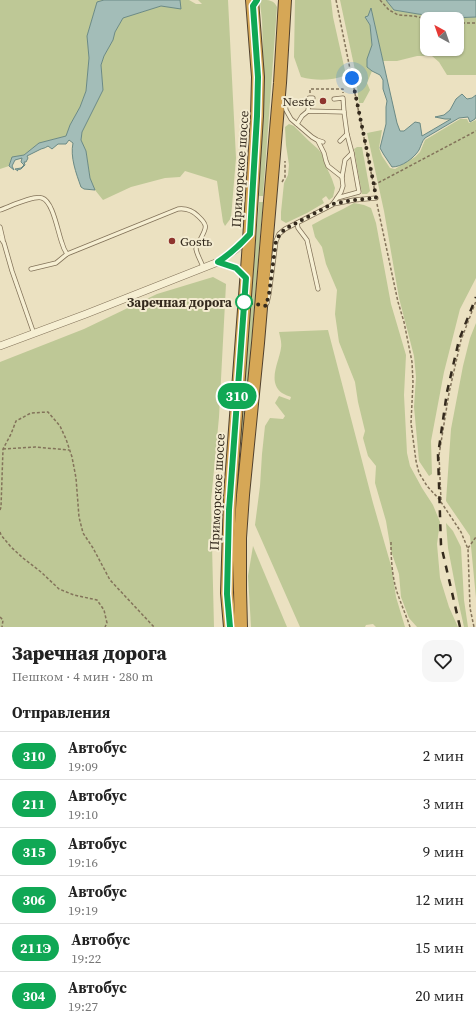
<!DOCTYPE html>
<html lang="ru">
<head>
<meta charset="utf-8">
<style>
	body { margin:0; font-family:"Source Serif 4",serif; background:#f6f6f6; color:#222; height:100vh; display:flex; flex-direction:column; font-size:15px; white-space:nowrap }
	* { box-sizing:border-box; margin:0 }
	p { font-size:13px; color:#767676 }
	.icon { flex:none; width:22px; height:22px; fill:none; stroke:currentColor; stroke-width:2; stroke-linecap:round; stroke-linejoin:round }
	.map { position:relative; height:627px; overflow:hidden }
	.panel { display:flex; flex-direction:column; background:#fff; flex:1 }
	.panel>* { flex:none }
	.badge { padding:0 8px; border-radius:13px; font-size:14px; line-height:26px }
	.needle { width:26px; rotate:320deg }
	.tools { position:absolute; left:420px; top:12px; display:grid; gap:8px }
	.tools a { display:grid; place-items:center; width:44px; height:44px; border-radius:8px; background:#fff; box-shadow:0 1px 3px #0004; font-size:20px }
	.you { position:absolute; width:20px; height:20px; margin:-10px; border:3px solid #fff; border-radius:50%; background:#1a73e8; box-shadow:0 0 0 6px #1a73e833 }
	.map>.badge { position:absolute; translate:-50% -50%; box-shadow:0 0 0 2px #fff }
	h2 { padding:0 12px; font-size:15px; line-height:36px }
	.round { display:grid; place-items:center; flex:none; width:42px; height:42px; border-radius:12px; background:#f6f6f6 }
	.head { display:flex; align-items:center; justify-content:space-between; height:68px; padding:0 12px }
	h1 { font-size:19px; font-weight:800; line-height:30px }
	ul { padding:0; list-style:none }
	li { display:flex; align-items:center; gap:12px; height:48px; padding:0 12px; border-top:1px solid #e0e0e0 }
	li div { flex:1 }
	li b { display:block; font-size:15px }
	li em { font-style:normal }
	li .badge { min-width:44px; font-weight:700; text-align:center }
	.map>svg:first-child { display:block }
</style>
</head>
<body>
<div class="map">
<svg width="476" height="627" viewBox="0 0 476 627">
	<rect width="100%" height="100%" fill="#ebe1c1"/>
	<g fill="#bec896" fill-rule="evenodd">
		<polygon points="0,0 104,0 97,2 87,36 89,58 86,91 80,107 70,125 66,136 39,143 24,155 12,157 9,166 0,169"/>
		<polygon points="180,0 189,0 196,4 202,4 198,0 228,0 236,158 231,218 225,226 223,222 217,181 185,171 180,177 165,178 131,187 103,200 95,190 90,178 86,151 81,140 82,132 103,90 101,65 104,56 113,40 115,32 123,18 161,6 180,8"/>
		<path d="M261,0C269,0 274,0 277,7L263,196H259L264,84L262,20L260,3Z"/>
		<path d="M295,0H331L333,17L346,75C331,81 316,81 301,77L294,57Z"/>
		<path d="M340,0H386L394,10L418,14L450,18L476,17V75H447L439,62L432,56H417L397,61H383L371,9L368,17H365L370,25L372,45L367,67L372,71L367,83L370,90L363,103H359L355,70ZM427,19H457V49H427Z"/>
		<polygon points="460,119 467,119 469,123 476,120 476,278 460,309 444,372 431,441 432,474 429,476 419,461 414,407 416,377 414,356 399,298 384,211 367,133 382,130 379,148 382,156 390,168 395,169 415,157 420,152 425,140"/>
		<polygon points="289,124 294,126 309,141 318,149 322,154 325,164 332,179 335,188 333,197 329,200 326,196 322,199 324,203 307,213 286,223 281,220 281,212 284,183 288,175 289,165 286,145 285,127"/>
		<polygon points="357,147 362,147 370,191 367,194 362,194 354,149"/>
		<polygon points="259,202 263,202 243,441 239,441"/>
		<path d="M354,203L364,205L371,208L376,223L391,304L406,355L404,395L407,453L410,466L422,488L433,505L440,522L437,544L440,578L449,607L458,627H417L409,618L401,597L399,574L391,551L386,521L375,483L376,466L368,456L363,438L365,431L358,402L355,382L339,342L335,314L337,290L326,264L322,247L315,237L312,225C326,217 340,211 354,203Z"/>
		<polygon points="213,277 226,284 219,417 211,501 212,545 214,627 0,627 0,362 84,329 157,294"/>
		<polygon points="476,323 476,598 470,536 446,501 451,429 463,366 470,338"/>
		<path d="M328,330L373,503L392,569L396,597L405,627H376L373,624L366,625L365,627H300L255,525L260,486L262,454L265,426L270,418L283,419L285,416L275,403L279,396L290,400L291,397C289,396 285,395 282,393C267,382 279,362 281,348C282,342 280,337 279,332Z"/>
		<polygon points="446,523 453,531 461,547 464,600 468,627 464,627 458,600 448,548"/>
		<polygon points="253,546 287,627 251,627 248,576"/>
	</g>
	<g fill="#a3bdb8" stroke="#6b8a85">
		<path d="M104,0H180L181,9L161,6L123,18L115,32L113,40L104,56L101,65L103,90L82,132L81,140L86,151L90,178L95,190L84,189L81,187C76,173 70,157 73,143L69,140L66,144H58L52,149L48,146C44,149 42,148 39,150C35,152 31,154 27,156L28,158L26,162H24L25,165L21,169L17,170L18,171L15,169L21,168L24,165L21,162L22,158L15,160L12,166L14,170L9,166L12,157L24,155L39,143L66,136L70,125L80,107L86,91L89,58L87,36L97,2Z"/>
		<polygon points="386,0 476,0 476,17 450,18 418,14 394,10"/>
		<path d="M371,8L397,123L400,131H404L415,122L420,123L422,136L451,119H445L435,117L444,115L450,110L456,99L462,94L467,99L472,98L476,95V117L475,119L470,122L468,117L459,118L425,138C422,141 421,146 419,150C414,158 402,167 392,167L384,155L380,148L386,124V107L387,101L383,89V80L380,75L372,71L367,67V59L372,45L370,25L365,17L368,16Z"/>
	</g>
	<g fill="none" stroke-linecap="round" stroke-linejoin="round">
		<defs>
			<g id="lane">
				<polyline points="284,98 286,110 291,119 312,137 317,140 323,142"/>
				<polyline points="334,99 343,98 344,112 347,134"/>
				<polyline points="308,111 309,98 313,98"/>
				<polyline points="297,124 302,116 308,111 344,112"/>
				<polyline points="318,141 324,153 326,161 328,166 342,177"/>
				<polyline points="337,198 359,192 352,153"/>
				<polyline points="333,204 354,200 376,198"/>
				<path d="M0,210C9,207 34,195 42,198C53,201 58,233 62,243C63,247 65,251 67,254"/>
				<polyline points="297,223 298,228 307,240 318,289"/>
				<polyline points="0,227 3,240"/>
				<polyline points="0,237 4,243 12,271 34,334"/>
				<path d="M31,269L56,263L67,254L178,209C186,208 192,210 198,216C209,226 206,228 200,240C198,243 196,246 196,249C197,255 201,261 203,267"/>
				<polyline points="267,303 269,294 276,241 279,234 285,229 332,205 337,198 341,192 343,186 342,177 345,160 352,153 347,134 340,141"/>
			</g>
			<g id="street">
				<polyline points="218,262 236,268 246,278"/>
				<polyline points="0,346 86,314 218,262 236,249 248,236"/>
			</g>
			<g id="highway">
				<polyline points="230,627 227,593 230,496 248,256 257,116 258,77 252,0"/>
				<polyline points="241,627 240,590 240,538 243,495 258,343 280,83 285,0"/>
			</g>
		</defs>
		<use href="#lane" stroke="#83735a" stroke-width="5"/>
		<use href="#street" stroke="#83735a" stroke-width="8"/>
		<use href="#highway" stroke="#51412e" stroke-width="14"/>
		<g stroke="#83735a" stroke-width="1.5" stroke-dasharray="3 2" stroke-linecap="butt">
			<polyline points="336,0 375,192"/>
			<polyline points="380,0 389,10 398,15 414,16 427,19"/>
			<polyline points="457,23 476,23"/>
			<polyline points="310,93 310,89 343,89 343,93"/>
			<polyline points="282,182 285,177 285,161"/>
			<polyline points="374,185 476,131"/>
			<polyline points="377,204 398,302 404,322 412,362 413,382 411,423 416,461 419,473 427,486 439,499 461,532 468,549 470,608 474,627"/>
			<polyline points="3,449 35,447 69,450"/>
			<polyline points="441,500 439,455 449,393 461,340 476,301"/>
			<polyline points="0,510 1,507 3,449 11,434 16,421 31,413 48,412 60,426 66,439 72,457 76,478 79,517 83,533 93,548 110,580 154,627"/>
			<polyline points="0,532 1,535 11,547 23,558 41,572 59,589 74,595 97,600 104,610 107,623 105,627"/>
			<path d="M391,542C391,559 392,576 397,592C401,604 406,615 410,627"/>
			<polyline points="468,548 476,537"/>
			<polyline points="0,617 3,620 2,627"/>
		</g>
		<use href="#lane" stroke="#f6efd3" stroke-width="3.5"/>
		<use href="#street" stroke="#f6efd3" stroke-width="7"/>
		<use href="#highway" stroke="#d6a756" stroke-width="12"/>
		<polyline stroke="#342a1d" stroke-width="2.5" stroke-dasharray="7 7" stroke-linecap="butt" points="460,627 441,545 438,455 447,392 459,340 476,297"/>
	</g>
	<g fill="none" stroke-linecap="round" stroke-linejoin="round">
		<defs>
			<path id="line" d="M230,627L227,594L229,510L246,278L236,268L218,262C230,254 240,245 250,234L257,116L258,77L253,6L257,0"/>
		</defs>
		<use href="#line" stroke="#fff" stroke-width="9"/>
		<use href="#line" stroke="#10a855" stroke-width="6"/>
		<polyline stroke="#342a1d" stroke-width="4" stroke-dasharray="0 7.2" points="244,302 266,306 269,294 276,241 280,234 285,229 332,204 354,200 376,198 374,185 352,78"/>
	</g>
	<g fill="#8e342e" stroke="#f3ebd0" stroke-width="1.5">
		<circle cx="323" cy="101" r="4"/>
		<circle cx="172" cy="241" r="4"/>
	</g>
	<circle fill="#fff" stroke="#10a855" stroke-width="2" cx="244" cy="302" r="8"/>
	<g text-anchor="middle" dominant-baseline="central" stroke-width="4" stroke-linejoin="round" paint-order="stroke">
		<g font-size="13" fill="#342a1d" stroke="#f3ebd0" text-anchor="end">
			<text x="315" y="101">Neste</text>
			<text x="180" y="241" text-anchor="start">Gostь</text>
		</g>
		<g font-size="13" fill="#342a1d" stroke="#f3ebd0">
			<text transform="translate(240 169) rotate(-86)">Приморское шоссе</text>
			<text transform="translate(217 492) rotate(-87)">Приморское шоссе</text>
		</g>
		<g font-size="13" font-weight="bold" fill="#342a1d" stroke="#f3ebd0" text-anchor="end">
			<text x="232" y="302">Заречная дорога</text>
		</g>
	</g>
</svg>
<div class="tools">
<a><svg class="needle" viewBox="-14 -14 28 28"><path d="M0-13l5 13h-10z" fill="#e53935"/><path d="M0 13l5-13h-10z" fill="#767676"/></svg></a>
</div>
<div class="you" style="left:352px;top:78px"></div>
<b class="badge" style="left:237px;top:396px;background:#10a855;color:#fff">310</b>
</div>
<section class="panel">
<div class="head"><div><h1>Заречная дорога</h1><p>Пешком · 4 мин · 280 m</p></div><a class="round"><svg class="icon" aria-label="heart" viewBox="0 0 24 24"><path d="M12 20l-8-8c-3-5 5-10 8-4 3-6 11-1 8 4z"/></svg></a></div>
<h2>Отправления</h2>
<ul>
<li><span class="badge" style="background:#10a855;color:#fff">310</span><div><b>Автобус</b><p>19:09</p></div><em>2 мин</em></li>
<li><span class="badge" style="background:#10a855;color:#fff">211</span><div><b>Автобус</b><p>19:10</p></div><em>3 мин</em></li>
<li><span class="badge" style="background:#10a855;color:#fff">315</span><div><b>Автобус</b><p>19:16</p></div><em>9 мин</em></li>
<li><span class="badge" style="background:#10a855;color:#fff">306</span><div><b>Автобус</b><p>19:19</p></div><em>12 мин</em></li>
<li><span class="badge" style="background:#10a855;color:#fff">211Э</span><div><b>Автобус</b><p>19:22</p></div><em>15 мин</em></li>
<li><span class="badge" style="background:#10a855;color:#fff">304</span><div><b>Автобус</b><p>19:27</p></div><em>20 мин</em></li>
</ul>
</section>
</body>
</html>
